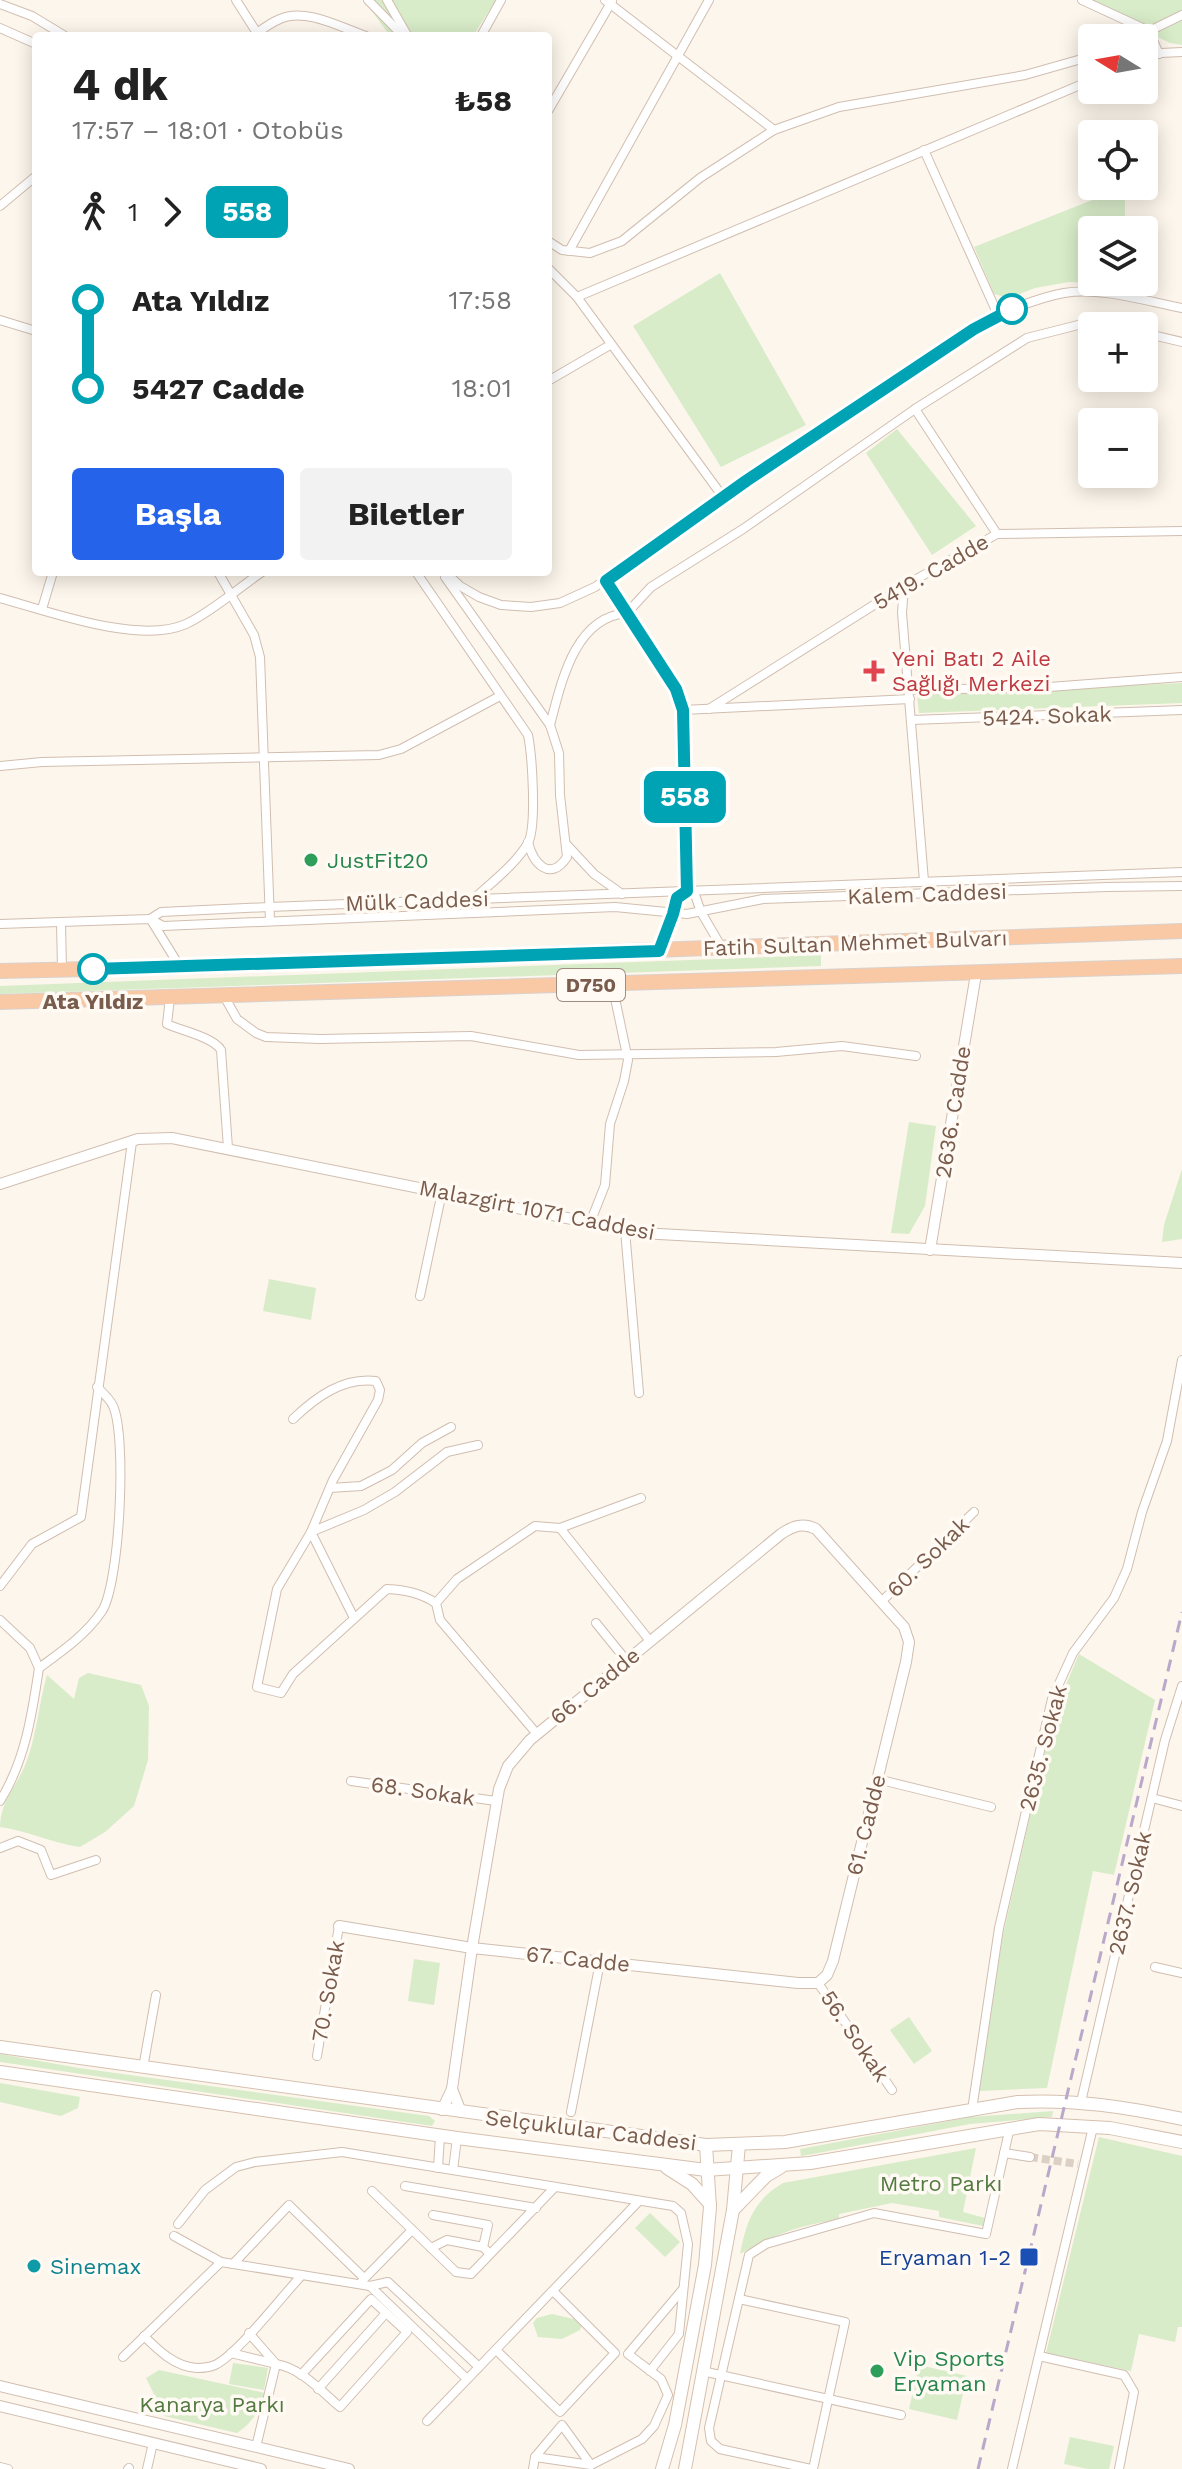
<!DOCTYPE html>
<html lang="tr">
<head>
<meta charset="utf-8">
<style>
	body { margin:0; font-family:"Work Sans",sans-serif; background:#f2f2f2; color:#222; height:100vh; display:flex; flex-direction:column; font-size:30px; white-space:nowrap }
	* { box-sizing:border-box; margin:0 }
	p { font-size:26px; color:#767676 }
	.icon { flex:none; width:44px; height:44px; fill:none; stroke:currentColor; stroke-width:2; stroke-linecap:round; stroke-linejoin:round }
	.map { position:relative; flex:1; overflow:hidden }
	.panel { position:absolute; left:32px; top:32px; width:520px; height:544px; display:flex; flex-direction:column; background:#fff; border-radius:8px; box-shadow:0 4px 20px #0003 }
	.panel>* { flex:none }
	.badge { padding:0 16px; border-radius:12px; font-size:28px; line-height:52px }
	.needle { width:52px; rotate:281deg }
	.fabs { position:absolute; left:1078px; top:24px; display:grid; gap:16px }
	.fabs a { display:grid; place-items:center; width:80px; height:80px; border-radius:8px; background:#fff; box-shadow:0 4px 20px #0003; font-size:40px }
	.map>.badge { position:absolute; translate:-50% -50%; box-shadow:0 0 0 4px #fff }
	.legs { display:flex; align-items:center; gap:12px; height:88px; padding:0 40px; font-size:26px }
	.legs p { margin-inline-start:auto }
	.headline { display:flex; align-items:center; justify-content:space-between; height:136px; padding:0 40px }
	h1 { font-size:44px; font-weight:700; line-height:60px }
	.primary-button { display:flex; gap:16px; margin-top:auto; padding:16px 40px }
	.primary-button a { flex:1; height:92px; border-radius:8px; background:#2563eb; color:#fff; font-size:32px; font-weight:700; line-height:92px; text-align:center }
	.primary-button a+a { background:#f2f2f2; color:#222 }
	ul { padding:0 40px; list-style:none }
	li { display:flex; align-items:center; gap:28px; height:88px; font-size:30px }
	li i { display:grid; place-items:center; width:12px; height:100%; margin:0 10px; background:currentColor }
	li i::after { content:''; width:20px; height:20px; margin:-10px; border:6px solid; border-radius:50%; background:#fff }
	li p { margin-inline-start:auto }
	li:first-child i { background:linear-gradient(#0000 50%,currentColor 0) }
	li:last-child i { background:linear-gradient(currentColor 50%,#0000 0) }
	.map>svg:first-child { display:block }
</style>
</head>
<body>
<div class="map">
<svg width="1182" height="2469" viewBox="0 0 1182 2469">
	<rect width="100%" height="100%" fill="#fdf6ec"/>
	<g fill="#d8ecc9">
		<polygon points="364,0 496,0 473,36 390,36"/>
		<polygon points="1079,0 1182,0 1182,45 1170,43"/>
		<polygon points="1125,187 1125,230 1092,230 1092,282 1125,282 1125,285 1069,282 1035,288 1009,298 994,294 974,247"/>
		<polygon points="720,273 806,425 721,467 633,326"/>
		<polygon points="897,429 976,526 932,555 866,453"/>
		<polygon points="1182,683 1182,703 919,713 917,695"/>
		<polygon points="821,955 821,966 0,994 0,986"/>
		<polygon points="909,1122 936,1126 925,1206 909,1234 891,1233"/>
		<polygon points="1182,1169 1182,1239 1162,1242 1164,1225"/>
		<polygon points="269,1279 316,1288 311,1320 263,1311"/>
		<polygon points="1079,1654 1155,1700 1114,1875 1093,1871 1047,2088 979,2091 1003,1935 1053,1715"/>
		<path d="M88,1673L141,1685L149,1706L148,1760L134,1806L105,1832L80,1847C52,1843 28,1831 0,1827C0,1802 17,1786 26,1763C36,1738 39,1703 47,1675L74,1699L79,1678Z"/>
		<polygon points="414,1959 440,1963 434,2005 408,2001"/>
		<polygon points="909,2017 932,2051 914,2064 890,2030"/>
		<polygon points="0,2054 79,2068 429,2116 435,2121 432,2126 14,2064 0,2062"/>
		<polygon points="0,2083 80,2097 78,2108 61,2116 0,2102"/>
		<polygon points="1053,2111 1052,2117 970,2124 813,2154 801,2156 800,2149 970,2117"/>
		<polygon points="1099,2137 1182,2156 1182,2327 1178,2327 1175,2342 1139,2334 1131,2371 1046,2353"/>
		<path d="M976,2148L963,2212L985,2218L983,2226L939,2217V2211L892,2203L839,2214V2220C805,2223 770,2236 740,2254C746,2222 754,2200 783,2183Z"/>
		<polygon points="650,2213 680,2242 665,2257 635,2228"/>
		<polygon points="552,2314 578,2320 582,2325 580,2330 562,2339 538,2337 533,2323 537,2318"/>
		<polygon points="233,2363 268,2368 264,2390 229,2384"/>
		<polygon points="919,2365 967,2376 957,2420 909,2409"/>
		<path d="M159,2370L265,2393C260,2411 252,2423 237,2433L164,2416L159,2412L154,2394L146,2378Z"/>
		<polygon points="1070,2437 1114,2446 1109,2469 1088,2469 1064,2464"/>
	</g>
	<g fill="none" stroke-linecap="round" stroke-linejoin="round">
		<polyline stroke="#dcd0c4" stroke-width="8" stroke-dasharray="8 4" stroke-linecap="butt" points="1030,2157 1078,2164"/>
		<defs>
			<g id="minor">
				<polyline points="236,0 257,33"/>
				<polyline points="368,0 403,36"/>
				<polyline points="387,0 407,35"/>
				<polyline points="605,0 774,130"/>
				<polyline points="1082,0 1149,31 1159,54"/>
				<polyline points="0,4 32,16 65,36"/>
				<polyline points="0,28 36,44"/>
				<path d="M253,36C261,30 270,23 280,19C305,7 342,28 366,36"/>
				<polyline points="481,36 501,0"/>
				<polyline points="1135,38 1182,15"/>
				<polyline points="1144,59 1161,53 1182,52"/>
				<polyline points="548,111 612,1"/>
				<polyline points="924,150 998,315"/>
				<polyline points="0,206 36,176"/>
				<polyline points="548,241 562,250 590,253 622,241 700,178 774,130 839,107 1025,75 1092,56"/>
				<polyline points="569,251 709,0"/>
				<polyline points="548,268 577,297 723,497"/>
				<polyline points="577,297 1092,80"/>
				<polyline points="0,320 36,331"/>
				<polyline points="1144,333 1182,342"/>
				<polyline points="548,381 610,345"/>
				<polyline points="915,409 997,534"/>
				<polyline points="218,572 254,635 260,657 270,921"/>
				<path d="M416,572L528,735C532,755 537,826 528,843C516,864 492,882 475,898"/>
				<path d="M445,572L460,586L479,597L501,605L531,607L560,603L595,587L746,481L998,315C1019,306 1041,297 1064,293C1102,287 1145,301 1182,308"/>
				<path d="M445,577L550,725L559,753L560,795L567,857C550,883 533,863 528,842"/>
				<polyline points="606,581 676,689 684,719 687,891"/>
				<polyline points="904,586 902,613 924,881"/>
				<path d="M0,598C48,611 139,645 186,624C210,613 240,587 262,572"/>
				<polyline points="42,609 53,572"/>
				<polyline points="909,690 1049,687 1182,677"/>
				<polyline points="709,709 904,586 997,534 1182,531"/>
				<polyline points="683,710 910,699"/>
				<polyline points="912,720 1182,710"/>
				<path d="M550,725C561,684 574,617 627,613L651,587L743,529L915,409L1027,338L1082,324L1106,326"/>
				<polyline points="0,766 42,762 379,755 401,749 500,696"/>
				<polyline points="567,845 594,874 622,894"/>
				<polyline points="687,891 694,892 701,912 722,948"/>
				<polyline points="150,919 161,912 269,907 1182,872"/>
				<polyline points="151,920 180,967"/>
				<polyline points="61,923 62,969"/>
				<polyline points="0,924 150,919 163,926 615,907 687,914 763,899 1107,887 1182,886"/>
				<polyline points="659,949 673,914 677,898 686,891"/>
				<polyline points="224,996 237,1019 256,1033 266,1037 320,1039 471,1036 579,1055 776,1052 842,1046 916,1056"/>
				<path d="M170,998L167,1024C182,1031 213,1037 221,1050L228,1148"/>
				<polyline points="590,1223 605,1185 610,1124 624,1081 628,1060 612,984"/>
				<polyline points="625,1230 639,1393"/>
				<polyline points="420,1296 442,1192"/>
				<path d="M293,1419C316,1397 343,1377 376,1381L380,1390L378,1400L333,1480L311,1532L277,1589L257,1687L281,1693L293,1674L387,1589C406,1590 420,1593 436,1603"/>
				<polyline points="330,1488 361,1486 392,1470 422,1443 451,1427"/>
				<polyline points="560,1528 650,1641"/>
				<polyline points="0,1586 32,1544 81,1517 132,1142"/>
				<polyline points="881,1602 974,1512"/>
				<polyline points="354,1618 311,1532 364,1510 395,1492 447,1452 478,1445"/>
				<polyline points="0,1620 30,1648 39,1668"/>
				<polyline points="596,1623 626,1660"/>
				<path d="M39,1668C61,1652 86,1635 102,1611C120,1583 127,1436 113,1406C110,1399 103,1393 97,1387"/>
				<polyline points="537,1734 440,1620 436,1603 457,1579 535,1526 560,1528 641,1498"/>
				<polyline points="877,1779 991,1807"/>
				<polyline points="351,1781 496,1801"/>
				<polyline points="1152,1798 1182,1806"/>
				<path d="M0,1801C25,1761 32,1715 39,1668"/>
				<polyline points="0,1848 18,1841 41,1850 51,1875 96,1860"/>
				<polyline points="1155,1967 1182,1973"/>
				<polyline points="818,1983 892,2090"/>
				<polyline points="317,2056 339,1926"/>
				<polyline points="143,2068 156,1995"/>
				<polyline points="1081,2102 1165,1740 1182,1686"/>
				<polyline points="972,2110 999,1928 1052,1699 1073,1653 1114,1598 1127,1569 1142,1512 1167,1441 1182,1360"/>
				<polyline points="571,2112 600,1962"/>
				<polyline points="1004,2153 1030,2157"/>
				<polyline points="438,2168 440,2136"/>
				<polyline points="453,2170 457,2138"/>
				<polyline points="405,2186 536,2208"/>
				<polyline points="372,2191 456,2272 471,2274 555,2187"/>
				<polyline points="433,2215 488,2225 483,2247"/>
				<polyline points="178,2224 205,2190 236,2167 255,2162 342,2152 673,2206 681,2213 688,2244 679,2334 650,2371"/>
				<polyline points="174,2236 221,2262"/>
				<polyline points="431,2248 447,2240 483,2247 487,2251"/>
				<polyline points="233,2264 289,2205 364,2278"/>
				<polyline points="362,2281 412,2230"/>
				<polyline points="370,2286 467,2379"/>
				<polyline points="739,2299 845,2322 813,2469"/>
				<path d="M144,2336C158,2350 175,2367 197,2368C202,2368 210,2367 215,2365C238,2354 282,2296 302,2275"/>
				<polyline points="496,2350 560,2412 615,2353 553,2291"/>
				<polyline points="231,2353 276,2364 249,2333"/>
				<polyline points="1039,2356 1124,2375 1134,2392 1119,2469"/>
				<polyline points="123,2357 221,2262 370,2286 388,2282 479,2367"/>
				<polyline points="702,2371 901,2415"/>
				<polyline points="318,2389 386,2313"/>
				<polyline points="427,2421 639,2201"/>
				<path d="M256,2447L276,2364C301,2368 321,2391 340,2407L407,2332L371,2299L301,2375"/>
				<polyline points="535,2457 591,2465 642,2439 654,2426 668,2395 661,2379 628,2354 683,2289"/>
				<polyline points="0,2467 8,2469"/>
				<polyline points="128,2469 129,2468"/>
				<polyline points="147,2469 153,2443"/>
				<polyline points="533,2469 535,2457 562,2425 591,2465"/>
				<polyline points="811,2469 720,2449 711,2441 709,2428 749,2255 766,2244 874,2213 986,2234 1010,2127"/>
				<polyline points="1012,2469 1093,2127"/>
			</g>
			<g id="tertiary">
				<polyline points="0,1184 138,1139 172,1138 641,1233 1182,1263"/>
				<polyline points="930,1250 976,974"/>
				<path d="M339,1926L472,1948L798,1983H818L827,1975L833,1961L906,1662L909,1642L904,1627L816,1529C803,1522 793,1526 781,1534L530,1740L508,1766L499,1789L472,1948L452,2089"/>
				<polyline points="442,2110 452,2089 461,2112"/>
				<polyline points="0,2386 349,2469"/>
				<polyline points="0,2406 261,2469"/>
			</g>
			<g id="secondary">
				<path d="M0,2047L706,2145L785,2142L1018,2102C1074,2099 1127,2107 1182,2119"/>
				<polyline points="0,2072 457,2138 706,2170 810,2163 1039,2124 1110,2128 1182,2142"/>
				<polyline points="667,2168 692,2184 710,2204"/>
				<polyline points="733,2210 766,2176 781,2167"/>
				<polyline points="662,2469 675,2425 705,2265 710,2207 706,2145"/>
				<polyline points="685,2469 733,2210 739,2145"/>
			</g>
			<g id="trunk">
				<polyline points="0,971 180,967 1182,931"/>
				<polyline points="0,1002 1182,966"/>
			</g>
		</defs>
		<use href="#minor" stroke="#d1beb0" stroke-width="10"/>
		<use href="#tertiary" stroke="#d1beb0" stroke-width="12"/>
		<use href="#secondary" stroke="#d6c0b0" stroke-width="14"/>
		<use href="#trunk" stroke="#dad1cd" stroke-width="16"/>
		<use href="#minor" stroke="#fff" stroke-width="8"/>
		<use href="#tertiary" stroke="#fff" stroke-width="10"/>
		<use href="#secondary" stroke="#fff" stroke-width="12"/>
		<use href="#trunk" stroke="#f9c8a4" stroke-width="14"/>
		<polyline stroke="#b9a8c9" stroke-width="3" stroke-dasharray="12 8" stroke-linecap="butt" points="978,2469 1182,1612"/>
	</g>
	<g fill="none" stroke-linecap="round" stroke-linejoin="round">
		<defs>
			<polyline id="line-1" points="93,969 659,951 673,914 677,898 687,891 683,710 676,689 606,581 746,481 974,329 1012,309"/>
		</defs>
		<use href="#line-1" stroke="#fff" stroke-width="18"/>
		<use href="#line-1" stroke="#00a3b4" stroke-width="12"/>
	</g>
	<g fill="#fff" stroke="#00a3b4" stroke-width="4">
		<circle cx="1012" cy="309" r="14"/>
		<circle cx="93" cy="969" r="14"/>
	</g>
	<path fill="#e0444e" stroke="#fffaf3" stroke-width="3" d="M870 659h8v8h8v8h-8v8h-8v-8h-8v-8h8z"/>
	<g fill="#2e9e5b" stroke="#fffaf3" stroke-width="3">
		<circle cx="311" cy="860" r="8"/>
		<circle cx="877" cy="2371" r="8"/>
	</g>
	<rect fill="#1a4fb4" stroke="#fffaf3" stroke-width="3" x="1019" y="2247" width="20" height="20" rx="4"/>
	<circle fill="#0f9aa8" stroke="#fffaf3" stroke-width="3" cx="34" cy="2266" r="8"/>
	<g text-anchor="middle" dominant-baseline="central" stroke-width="7" stroke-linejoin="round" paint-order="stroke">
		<rect fill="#fffaf3" stroke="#a28b7f" stroke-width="2" x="557" y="969" width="68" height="32" rx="6"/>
		<g font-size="20" font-weight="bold" fill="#7a5c4d">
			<text x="591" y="985">D750</text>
		</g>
		<g font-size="22" fill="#7a5c4d" stroke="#fffaf3">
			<text transform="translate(931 572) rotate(-30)">5419. Cadde</text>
			<text transform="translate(1047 716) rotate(-2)">5424. Sokak</text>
			<text transform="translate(927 894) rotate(-2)">Kalem Caddesi</text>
			<text transform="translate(417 901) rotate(-2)">Mülk Caddesi</text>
			<text transform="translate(855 943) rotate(-2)">Fatih Sultan Mehmet Bulvarı</text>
			<text transform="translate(953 1112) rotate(-81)">2636. Cadde</text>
			<text transform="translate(537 1210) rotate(11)">Malazgirt 1071 Caddesi</text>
			<text transform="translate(928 1557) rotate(-44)">60. Sokak</text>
			<text transform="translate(595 1686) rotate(-39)">66. Cadde</text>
			<text transform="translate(1043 1748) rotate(-75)">2635. Sokak</text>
			<text transform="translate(423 1791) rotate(8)">68. Sokak</text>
			<text transform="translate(866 1825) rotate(-76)">61. Cadde</text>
			<text transform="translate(1130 1893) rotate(-77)">2637. Sokak</text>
			<text transform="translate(578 1959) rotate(6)">67. Cadde</text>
			<text transform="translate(328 1991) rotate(-80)">70. Sokak</text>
			<text transform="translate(855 2036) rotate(56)">56. Sokak</text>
			<text transform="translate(591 2130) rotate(7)">Selçuklular Caddesi</text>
		</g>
		<g font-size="22" fill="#be3a42" stroke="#fffaf3" text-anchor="start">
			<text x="892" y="658">Yeni Batı 2 Aile<tspan x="892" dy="25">Sağlığı Merkezi</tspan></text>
		</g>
		<g font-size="22" fill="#27864d" stroke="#fffaf3" text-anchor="start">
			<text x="327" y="860">JustFit20</text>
			<text x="893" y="2358">Vip Sports<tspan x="893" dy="25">Eryaman</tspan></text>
		</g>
		<g font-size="22" font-weight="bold" fill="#7a5c4d" stroke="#fffaf3">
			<text x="93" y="1001">Ata Yıldız</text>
		</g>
		<g font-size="22" fill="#537a41" stroke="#fffaf3">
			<text x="941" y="2183">Metro Parkı</text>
			<text x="212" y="2404">Kanarya Parkı</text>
		</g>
		<g font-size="22" fill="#164399" stroke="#fffaf3" text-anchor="end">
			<text x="1011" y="2257">Eryaman 1-2</text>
		</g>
		<g font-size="22" fill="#0d838f" stroke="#fffaf3" text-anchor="start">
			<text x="50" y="2266">Sinemax</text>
		</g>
	</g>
</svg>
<div class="fabs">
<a><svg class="needle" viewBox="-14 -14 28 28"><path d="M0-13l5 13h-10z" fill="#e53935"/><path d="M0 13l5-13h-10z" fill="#767676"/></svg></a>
<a><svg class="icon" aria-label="locate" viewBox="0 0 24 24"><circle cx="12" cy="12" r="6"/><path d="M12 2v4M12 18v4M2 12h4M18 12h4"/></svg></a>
<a><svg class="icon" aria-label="layers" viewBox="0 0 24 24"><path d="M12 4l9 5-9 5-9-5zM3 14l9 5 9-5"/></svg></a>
<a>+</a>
<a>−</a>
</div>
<b class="badge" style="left:685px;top:797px;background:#00a3b4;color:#fff">558</b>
<section class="panel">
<div class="headline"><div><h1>4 dk</h1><p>17:57 – 18:01 · Otobüs</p></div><b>₺58</b></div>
<div class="legs"><svg class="icon" aria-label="walk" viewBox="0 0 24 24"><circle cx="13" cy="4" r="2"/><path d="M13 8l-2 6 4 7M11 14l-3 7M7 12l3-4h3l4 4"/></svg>1<svg class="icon" aria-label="forward" viewBox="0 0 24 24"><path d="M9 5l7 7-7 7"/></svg><b class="badge" style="background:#00a3b4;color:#fff">558</b></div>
<ul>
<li><i style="color:#00a3b4"></i><b>Ata Yıldız</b><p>17:58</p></li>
<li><i style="color:#00a3b4"></i><b>5427 Cadde</b><p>18:01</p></li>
</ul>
<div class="primary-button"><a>Başla</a><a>Biletler</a></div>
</section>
</div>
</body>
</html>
